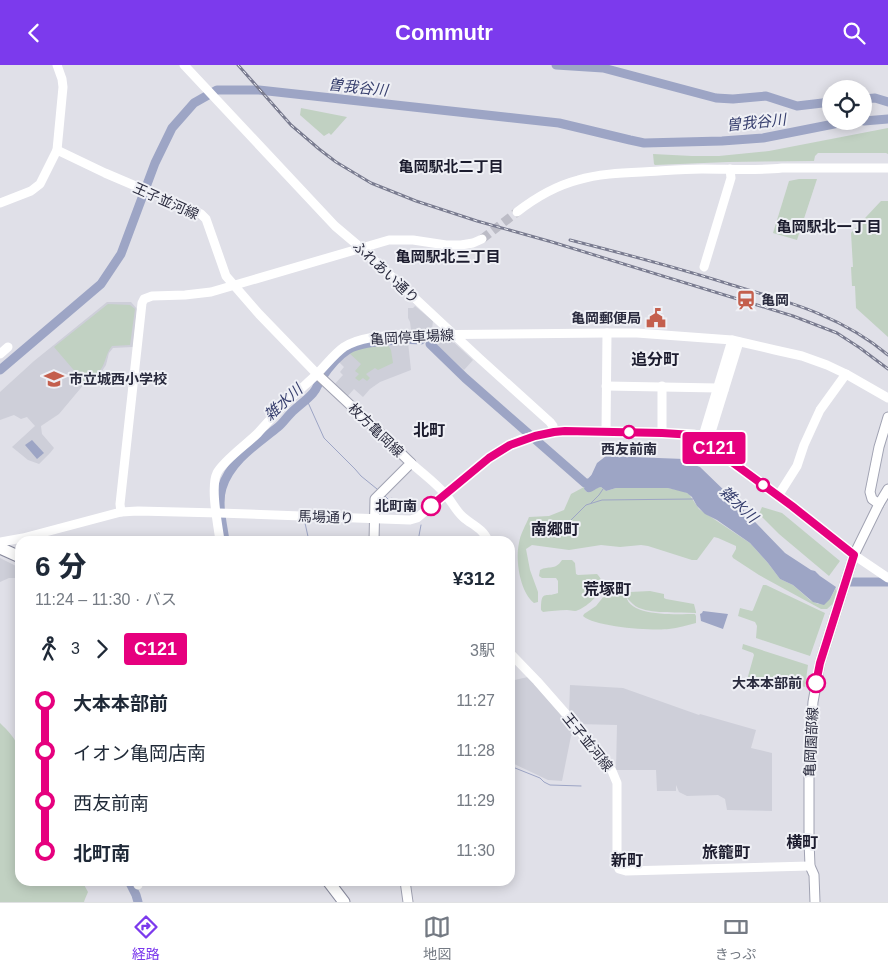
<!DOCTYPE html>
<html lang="ja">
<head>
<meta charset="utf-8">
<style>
	body { margin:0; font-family:Arial,"Noto Sans JP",sans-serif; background:#f6f6f7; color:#1f2937; height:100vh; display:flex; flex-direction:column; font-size:19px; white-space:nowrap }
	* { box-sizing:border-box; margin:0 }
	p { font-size:16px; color:#747a83 }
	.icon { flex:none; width:28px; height:28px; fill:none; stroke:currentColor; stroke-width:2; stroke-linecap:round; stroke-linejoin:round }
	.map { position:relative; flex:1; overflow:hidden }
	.details { position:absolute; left:15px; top:471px; width:500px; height:350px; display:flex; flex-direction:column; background:#fff; border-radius:15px; box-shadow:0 2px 12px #0003 }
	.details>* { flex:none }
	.badge { padding:0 10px; border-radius:4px; font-size:18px; line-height:32px }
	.buttons { position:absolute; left:822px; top:15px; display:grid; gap:10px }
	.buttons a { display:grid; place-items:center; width:50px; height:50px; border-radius:50%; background:#fff; box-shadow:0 2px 12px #0003; font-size:25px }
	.map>.badge { position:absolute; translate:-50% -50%; box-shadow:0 0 0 2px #fff }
	.legs { display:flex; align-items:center; gap:8px; height:55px; padding:0 20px; font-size:16px }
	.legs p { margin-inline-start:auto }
	.summary { display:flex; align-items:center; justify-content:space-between; height:85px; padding:0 20px }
	h1 { font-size:28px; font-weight:800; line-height:38px }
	ul { padding:0 20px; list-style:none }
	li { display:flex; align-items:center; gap:18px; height:50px; font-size:19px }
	li i { display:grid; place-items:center; width:8px; height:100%; margin:0 6px; background:currentColor }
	li i::after { content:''; width:12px; height:12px; margin:-6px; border:4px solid; border-radius:50%; background:#fff }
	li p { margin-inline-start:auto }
	li:first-child i { background:linear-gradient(#0000 50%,currentColor 0) }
	li:last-child i { background:linear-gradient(currentColor 50%,#0000 0) }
	header { display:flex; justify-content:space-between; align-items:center; height:65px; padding:0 20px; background:#7c3aed; color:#fff; font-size:22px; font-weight:800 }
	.tab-bar { display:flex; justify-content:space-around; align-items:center; height:70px; border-top:1px solid #e0e1e3; background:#fff; font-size:14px; color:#747a83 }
	.tab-bar a { display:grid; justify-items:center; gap:2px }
	.tab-bar .current { color:#7c3aed }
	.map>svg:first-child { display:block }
</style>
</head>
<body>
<header><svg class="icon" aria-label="back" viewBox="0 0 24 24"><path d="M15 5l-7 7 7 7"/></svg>Commutr<svg class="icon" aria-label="search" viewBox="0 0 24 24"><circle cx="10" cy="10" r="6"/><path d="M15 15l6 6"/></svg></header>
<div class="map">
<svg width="888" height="837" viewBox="0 0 888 837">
	<rect width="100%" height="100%" fill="#e0e0e8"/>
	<g fill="#cecfd9">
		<polygon points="107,237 131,237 137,244 133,282 113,283 109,288 106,300 100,309 85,318 59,349 41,361 42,369 54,383 50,388 39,399 28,395 12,382 35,361 27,352 21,354 14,350 0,355 0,327 34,296"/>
		<polygon points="415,241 433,256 432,264 411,265 410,257 408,253 408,243 413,243"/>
		<polygon points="432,274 450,274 473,295 464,305 432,276"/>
		<polygon points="389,277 408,277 411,305 380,317 370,324 363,332 354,324 346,333 333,321 343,310 340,307 344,302 339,297 350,286 357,282"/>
		<polygon points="0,493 20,503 20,508 16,513 9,513 0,517"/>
		<polygon points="528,612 576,666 571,671 562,716 548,715 510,697 510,616"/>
		<polygon points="570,620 623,623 699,650 700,649 756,665 751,683 772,688 772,746 727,745 725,734 718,730 687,731 679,727 676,720 676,726 657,726 656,705 616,705 617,660 576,659 569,650"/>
	</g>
	<g fill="#c1d1c2">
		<polygon points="301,43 347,52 331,70 329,68 324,71 300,50"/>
		<polygon points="888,63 888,89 886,88 818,88 815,91 814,96 728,97 655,100 654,99 653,89 692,91 719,91 769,86"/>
		<polygon points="799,114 817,114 797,175 773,168 789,116"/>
		<polygon points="881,136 888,136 888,272 856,243 855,221 852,221 851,202 853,202 851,168"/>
		<path d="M108,239L130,240L135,244L130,280L112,281C105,289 106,300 98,308C95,312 88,314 84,317L54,282Z"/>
		<polygon points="387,278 391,285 393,298 378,305 375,303 366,309 370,313 367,316 363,313 359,316 355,313 359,309 355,306 361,299 348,287 357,282"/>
		<path d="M584,422V424L587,427L594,425L596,423L601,422L606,426L616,423H668L683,426L689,429L699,444L750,478L768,498L780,514L793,520L810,535L818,539L830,534L836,523L838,534L827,544H821L759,510L733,493L732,491L736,484V481L718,473L714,472L697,495H692L648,481L641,480L620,482L601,480L569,485L532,480L526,484L530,505L538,527V537L534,538C520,527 515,495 519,478C520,469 526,460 529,452L549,451L564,445L571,429Z"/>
		<polygon points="762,442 782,448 840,496 829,511 779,469 759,449"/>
		<path d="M562,495H572L575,498L576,509L578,510L597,509C600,512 604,518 602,523C599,531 583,545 575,546C572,546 570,545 567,545C559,545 551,546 543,547L541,545C541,524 545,533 558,528V516L556,513H542L539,511L540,505C549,500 555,506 562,495Z"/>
		<polygon points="763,520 766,520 825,548 810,591 756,573 757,561 755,557 738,551 740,543 752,546 753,545"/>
		<path d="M608,526L625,527L626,528C625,553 678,549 695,549L696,551V558C687,560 678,563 669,564C652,566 595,562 583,551L584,549L596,541Z"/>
		<path d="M650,526L664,529V533L666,534L694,539L696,547V548C679,547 655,549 639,543C634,541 631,537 627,533L628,529L630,527Z"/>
		<polygon points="743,579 808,600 805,622 768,611 766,612 761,623 747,618 747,615 754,590 753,588 742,584"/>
		<path d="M0,658C7,665 17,674 18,684C20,693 16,701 20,709V816H82L88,827L85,834L84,837H0Z"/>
	</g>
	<g fill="#9da5c5">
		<polygon points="32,375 44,388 37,394 25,380"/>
		<path d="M606,391L684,394L689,398L700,402L730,431L785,488L811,505L815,506L820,511L836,522L830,534L824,540L813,537L793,520L780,514L768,498L750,478L717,455L705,449L697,441L692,432L687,428L668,423H616L606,426L601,422C595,423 593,428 587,427L584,424L585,419L591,411L597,398Z"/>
		<polygon points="703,546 728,549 723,564 701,556 700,549 702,548"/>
	</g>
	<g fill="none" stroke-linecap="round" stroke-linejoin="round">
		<g stroke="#9da5c5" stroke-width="1">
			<polyline points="306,333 324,373 355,404 361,411 377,424"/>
			<polyline points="384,430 389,435 392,433 403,443 415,444 418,446"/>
			<polyline points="591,438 599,430 603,424"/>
			<polyline points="305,458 309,476"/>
			<polyline points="535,458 569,457 586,440 602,435 693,434"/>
			<polyline points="418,476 421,460"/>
			<polyline points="510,701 540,713 544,717 550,720 581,721"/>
		</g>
		<g stroke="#9da5c5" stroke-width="9">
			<polyline points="556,0 603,3 716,33 733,34 766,31 797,41 831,37"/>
			<polyline points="864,34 875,33 888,37"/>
			<polyline points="864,56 888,54"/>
			<polyline points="430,279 465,313 585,418 590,418 594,414"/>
			<polyline points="0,305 101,219 121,189 155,98 172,63 194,38 217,25 259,25 559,58 630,75 644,78 722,76 763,73 844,57 855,56"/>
			<path d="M225,476C223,460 217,439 222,423C230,396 257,379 278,362C283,358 286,353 291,348C298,341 307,335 313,328C317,324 318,318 321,314C328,303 338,291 349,284C361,277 407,273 421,275"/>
			<polyline points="849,517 888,517"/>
			<polyline points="129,816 136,830 138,837"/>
		</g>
		<polyline stroke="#bcbcc6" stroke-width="9" stroke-dasharray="9 4.5" stroke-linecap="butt" points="482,174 517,147"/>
		<defs>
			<g id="primary">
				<polyline points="317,309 377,365 411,398 375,434 374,476"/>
				<polyline points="879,439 872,434 870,427 879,382 888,352"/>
				<polyline points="405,816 408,837"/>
				<polyline points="815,837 814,810 810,801 809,776 809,714 810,676 813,637 820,598 854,490 879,439 888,424"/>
			</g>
			<g id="highway">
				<polyline points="0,483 20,492"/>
				<polyline points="328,816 344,837"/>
			</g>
		</defs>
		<use href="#primary" stroke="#a0a2b2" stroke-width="11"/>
		<use href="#highway" stroke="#888a9d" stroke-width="13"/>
		<g stroke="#fff" stroke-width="9">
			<polyline points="184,0 335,161 361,183 479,293 550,357 553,361 554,367"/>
			<polyline points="57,85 105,108 201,149 206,154 226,211 259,249 317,309"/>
			<polyline points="0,138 31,126 40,119 57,85 63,22 62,14 57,0"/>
			<path d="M517,147C535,133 555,121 578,115C598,109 620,108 642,107C662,106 682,104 702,104C729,104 756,106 782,103H888"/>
			<polyline points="704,202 731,113 730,104"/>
			<polyline points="0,289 8,282"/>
			<polyline points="606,321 718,323 724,325"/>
			<polyline points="662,321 662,368"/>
			<polyline points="606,367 607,268"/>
			<polyline points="703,371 732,275"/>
			<polyline points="708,377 739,277"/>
			<path d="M411,398C422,408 436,418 446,430C452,437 456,446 463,452C472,460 484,464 488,476"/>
			<polyline points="778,431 797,401 804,380 820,345 846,309"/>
			<polyline points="121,447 120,439 142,238 144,234 152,231 185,230 211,227 389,175 413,175 446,180 461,180 473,178 482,174"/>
			<path d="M220,476C218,460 210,422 217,408C223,396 247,379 258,368C269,356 280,343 292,332C300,324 309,317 317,309C326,300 334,289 344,282C360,272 382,271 400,270L607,268H637L732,275L775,285L802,291L827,300L846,309L888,333"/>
			<polyline points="0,477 23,473 121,447 138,446 219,448 410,455 417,453 489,393 510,379 522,374 537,370 565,366 662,368 694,370 708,377 731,397 790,440 854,490 888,513"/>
			<polyline points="510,588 537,616 566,649 612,706 617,718 617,797 619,804 626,806 810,801"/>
			<polyline points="136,816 138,820"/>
		</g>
		<use href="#primary" stroke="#fff" stroke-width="9"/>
		<use href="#highway" stroke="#fff" stroke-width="11"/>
		<defs>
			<g id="rail">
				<polyline points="238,0 291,60 319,84 336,97 371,118 416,136 477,156 552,177 793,251 837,268 860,283 888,304"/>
				<path d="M570,175C625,189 679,203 732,220C789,237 842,251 888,290"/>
			</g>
		</defs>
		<use href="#rail" stroke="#7a7c90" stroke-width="3"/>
		<use href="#rail" stroke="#eff0f5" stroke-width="1" stroke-dasharray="4" stroke-linecap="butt"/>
	</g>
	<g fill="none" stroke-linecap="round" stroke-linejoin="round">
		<defs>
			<polyline id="line-1" points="431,441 489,393 510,380 535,371 554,367 565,366 662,368 694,370 708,377 732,397 792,441 854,490 820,598 816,618"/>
		</defs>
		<use href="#line-1" stroke="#fff" stroke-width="11"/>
		<use href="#line-1" stroke="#e6007e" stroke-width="8"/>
	</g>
	<defs>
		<symbol id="station-bare" viewBox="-9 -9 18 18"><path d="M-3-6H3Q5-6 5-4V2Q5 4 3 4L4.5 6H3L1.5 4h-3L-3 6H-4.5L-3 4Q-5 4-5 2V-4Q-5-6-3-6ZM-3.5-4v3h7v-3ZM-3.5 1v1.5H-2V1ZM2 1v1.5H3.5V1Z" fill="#c45f4d" stroke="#eff0f5" stroke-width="2.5" paint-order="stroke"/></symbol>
		<symbol id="civic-bare" viewBox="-9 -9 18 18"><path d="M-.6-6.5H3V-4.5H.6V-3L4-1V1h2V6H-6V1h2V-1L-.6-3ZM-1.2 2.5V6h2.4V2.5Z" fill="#c45f4d" stroke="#eff0f5" stroke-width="2.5" paint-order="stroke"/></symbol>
		<symbol id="school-bare" viewBox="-9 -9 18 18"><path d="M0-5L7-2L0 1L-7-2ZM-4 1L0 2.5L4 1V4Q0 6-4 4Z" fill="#c45f4d" stroke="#eff0f5" stroke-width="2.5" paint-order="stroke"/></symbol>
	</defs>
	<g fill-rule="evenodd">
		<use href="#station-bare" x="732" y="221" width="28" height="28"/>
		<use href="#civic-bare" x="642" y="239" width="28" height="28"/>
		<use href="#school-bare" x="40" y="300" width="28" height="28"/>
	</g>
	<g fill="#fff" stroke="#e6007e" stroke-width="2.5">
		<circle cx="629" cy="367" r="6"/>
		<circle cx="763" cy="420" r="6"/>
		<circle cx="431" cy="441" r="9"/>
		<circle cx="816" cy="618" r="9"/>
	</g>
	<g text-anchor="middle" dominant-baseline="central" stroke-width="4" stroke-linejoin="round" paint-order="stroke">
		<g font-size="14" fill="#2a2b3e" stroke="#eff0f5">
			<text transform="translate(166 136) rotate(24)">王子並河線</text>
			<text transform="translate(386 207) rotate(43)">ふれあい通り</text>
			<text transform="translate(412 272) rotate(-3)">亀岡停車場線</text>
			<text transform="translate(376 365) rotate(44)">枚方亀岡線</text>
			<text transform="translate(326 452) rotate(2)">馬場通り</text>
			<text transform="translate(588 677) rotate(51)">王子並河線</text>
			<text transform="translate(811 677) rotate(-87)">亀岡園部線</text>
		</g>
		<g font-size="14" font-weight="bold" fill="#2a2b3e" stroke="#eff0f5" text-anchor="start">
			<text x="761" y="235">亀岡</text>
			<text x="641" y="253" text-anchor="end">亀岡郵便局</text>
			<text x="69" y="314">市立城西小学校</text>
		</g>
		<g font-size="14" font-weight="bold" fill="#2a2b3e" stroke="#eff0f5" text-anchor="end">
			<text x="629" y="384" text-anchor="middle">西友前南</text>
			<text x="417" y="441">北町南</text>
			<text x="802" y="618">大本本部前</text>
		</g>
		<g font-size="15" font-style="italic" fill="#373f6e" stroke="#eff0f5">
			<text transform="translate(358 22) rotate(6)">曽我谷川</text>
			<text transform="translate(756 57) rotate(-6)">曽我谷川</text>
			<text transform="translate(283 337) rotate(-42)">雑水川</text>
			<text transform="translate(739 439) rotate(43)">雑水川</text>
		</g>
		<g font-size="15" font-weight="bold" fill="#1c1c2e" stroke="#eff0f5">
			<text x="451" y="101">亀岡駅北二丁目</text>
			<text x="829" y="161">亀岡駅北一丁目</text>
			<text x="448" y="191">亀岡駅北三丁目</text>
		</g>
		<g font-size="16" font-weight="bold" fill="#1c1c2e" stroke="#eff0f5">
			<text x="655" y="294">追分町</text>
			<text x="429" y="365">北町</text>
			<text x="555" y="464">南郷町</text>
			<text x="607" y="524">荒塚町</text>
			<text x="802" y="777">横町</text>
			<text x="726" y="787">旅籠町</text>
			<text x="627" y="795">新町</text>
		</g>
	</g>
</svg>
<div class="buttons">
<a><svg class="icon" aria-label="locate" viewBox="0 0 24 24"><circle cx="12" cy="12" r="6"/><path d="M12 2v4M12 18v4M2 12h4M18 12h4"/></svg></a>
</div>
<b class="badge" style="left:714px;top:383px;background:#e6007e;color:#fff">C121</b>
<section class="details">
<div class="summary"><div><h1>6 分</h1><p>11:24 – 11:30 · バス</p></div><b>¥312</b></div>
<div class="legs"><svg class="icon" aria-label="walk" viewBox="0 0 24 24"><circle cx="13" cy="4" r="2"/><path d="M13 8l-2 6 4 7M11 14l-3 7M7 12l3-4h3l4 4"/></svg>3<svg class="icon" aria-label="forward" viewBox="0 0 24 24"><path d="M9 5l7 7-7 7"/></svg><b class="badge" style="background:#e6007e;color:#fff">C121</b><p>3駅</p></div>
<ul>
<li><i style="color:#e6007e"></i><b>大本本部前</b><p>11:27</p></li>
<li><i style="color:#e6007e"></i><span>イオン亀岡店南</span><p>11:28</p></li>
<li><i style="color:#e6007e"></i><span>西友前南</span><p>11:29</p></li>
<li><i style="color:#e6007e"></i><b>北町南</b><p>11:30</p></li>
</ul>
</section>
</div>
<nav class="tab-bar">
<a class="current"><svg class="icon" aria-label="directions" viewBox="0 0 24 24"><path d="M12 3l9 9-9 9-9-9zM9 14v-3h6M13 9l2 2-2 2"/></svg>経路</a>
<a><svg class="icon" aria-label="map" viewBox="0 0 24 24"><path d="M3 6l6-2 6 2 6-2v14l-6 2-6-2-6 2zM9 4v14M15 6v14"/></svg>地図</a>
<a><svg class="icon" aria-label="tickets" viewBox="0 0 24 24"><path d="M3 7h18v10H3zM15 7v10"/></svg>きっぷ</a>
</nav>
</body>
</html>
